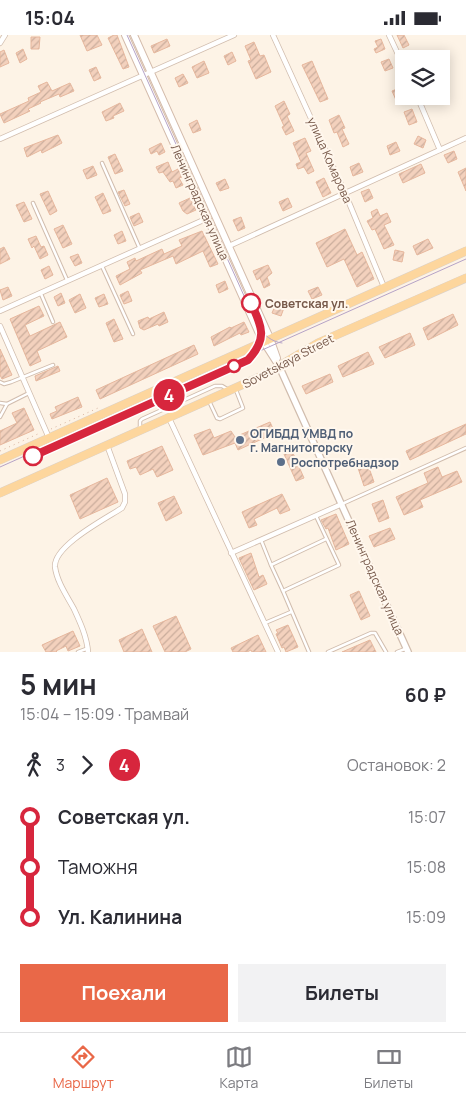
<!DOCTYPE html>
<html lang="ru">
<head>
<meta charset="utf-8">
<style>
	body { margin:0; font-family:Manrope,sans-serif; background:#f2f2f3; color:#2b2b33; height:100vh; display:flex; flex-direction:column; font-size:19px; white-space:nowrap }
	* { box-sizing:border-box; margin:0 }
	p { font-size:16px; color:#7c7c81 }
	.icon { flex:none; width:28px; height:28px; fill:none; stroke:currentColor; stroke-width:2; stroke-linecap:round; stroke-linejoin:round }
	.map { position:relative; height:617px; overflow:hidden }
	.panel { display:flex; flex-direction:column; background:#fff; flex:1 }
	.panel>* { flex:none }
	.badge { padding:0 10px; border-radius:16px; font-size:18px; line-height:32px }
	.fabs { position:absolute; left:395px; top:15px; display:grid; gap:10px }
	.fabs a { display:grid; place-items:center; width:55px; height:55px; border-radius:0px; background:#fff; box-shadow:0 2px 12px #0003; font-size:25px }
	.map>.badge { position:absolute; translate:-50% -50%; box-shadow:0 0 0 2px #fff }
	.legs { display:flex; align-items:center; gap:8px; height:55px; padding:0 20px; font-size:16px }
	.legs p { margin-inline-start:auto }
	.headline { display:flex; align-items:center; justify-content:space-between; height:85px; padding:0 20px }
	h1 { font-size:28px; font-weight:700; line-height:38px }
	.primary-button { display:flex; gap:10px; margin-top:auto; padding:10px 20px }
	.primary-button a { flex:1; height:58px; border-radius:0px; background:#e96848; color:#fff; font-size:20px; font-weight:700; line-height:58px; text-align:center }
	.primary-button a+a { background:#f2f2f3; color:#2b2b33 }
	ul { padding:0 20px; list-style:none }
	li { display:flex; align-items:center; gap:18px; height:50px; font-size:19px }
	li i { display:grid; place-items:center; width:8px; height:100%; margin:0 6px; background:currentColor }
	li i::after { content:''; width:12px; height:12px; margin:-6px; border:4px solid; border-radius:50%; background:#fff }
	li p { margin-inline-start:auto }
	li:first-child i { background:linear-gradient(#0000 50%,currentColor 0) }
	li:last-child i { background:linear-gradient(currentColor 50%,#0000 0) }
	.status { display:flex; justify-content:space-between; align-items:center; height:35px; padding:0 25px; background:#fff; direction:ltr }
	.status svg { height:14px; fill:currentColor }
	.tab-bar { display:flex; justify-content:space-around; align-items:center; height:70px; border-top:1px solid #e1e1e2; background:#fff; font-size:14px; color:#7c7c81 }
	.tab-bar a { display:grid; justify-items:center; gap:2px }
	.tab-bar .current { color:#e96848 }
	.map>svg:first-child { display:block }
</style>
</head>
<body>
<div class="status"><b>15:04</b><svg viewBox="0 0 49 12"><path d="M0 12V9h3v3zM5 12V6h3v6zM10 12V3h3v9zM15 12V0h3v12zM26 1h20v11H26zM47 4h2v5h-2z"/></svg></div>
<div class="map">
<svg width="466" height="617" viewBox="0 0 466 617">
	<defs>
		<pattern id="building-hatch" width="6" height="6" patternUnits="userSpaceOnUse" patternTransform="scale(1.25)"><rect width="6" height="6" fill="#f3d1bd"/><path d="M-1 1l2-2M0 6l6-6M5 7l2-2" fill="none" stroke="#caad9c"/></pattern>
	</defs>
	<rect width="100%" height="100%" fill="#fdf3e6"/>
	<g fill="url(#building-hatch)" stroke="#e6b79d">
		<polygon points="80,0 97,0 102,10 87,16"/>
		<polygon points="114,0 117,0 129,32 123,34 108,3"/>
		<polygon points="397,0 404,0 409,10 403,13"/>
		<polygon points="31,2 40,2 39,14 31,14"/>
		<polygon points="167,4 170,11 154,18 151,11"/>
		<polygon points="381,4 385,14 376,18 374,14 378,12 375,6"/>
		<polygon points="254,7 260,21 264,20 271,37 256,44 248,26 251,25 245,11"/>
		<polygon points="23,14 27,24 20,28 16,18"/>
		<polygon points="4,15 9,28 0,32 0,17"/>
		<polygon points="232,17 236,26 228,30 224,21"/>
		<polygon points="389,24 393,33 385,36 381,27"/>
		<polygon points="204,26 209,38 197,43 192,32"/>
		<polygon points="312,26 328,64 320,67 302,30"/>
		<polygon points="96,32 101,43 94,46 89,35"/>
		<polygon points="183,39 188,48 179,52 175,43"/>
		<polygon points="47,47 52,56 70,48 74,56 60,62 59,59 40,67 41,68 28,74 30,76 4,88 0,79 29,66 28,63 41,57 38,51"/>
		<polygon points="402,52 404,61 396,65 392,56"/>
		<polygon points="284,66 290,79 287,81 294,96 286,100 282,92 284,91 275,71"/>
		<polygon points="120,68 124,76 113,81 114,83 106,86 102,77"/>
		<polygon points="412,74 417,87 409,90 404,77"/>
		<polygon points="339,80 345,93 342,94 349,109 343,112 337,97 334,98 329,85"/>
		<polygon points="197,85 201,95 193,98 189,89"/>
		<polygon points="58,100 62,108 42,118 41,115 27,122 24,113"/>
		<polygon points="418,101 426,105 423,113 414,109"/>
		<polygon points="305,103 311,116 306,118 314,136 308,139 304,132 298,134 296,129 301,127 293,108"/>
		<polygon points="396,107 400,116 390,120 387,111"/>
		<polygon points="161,108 165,117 159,120 157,116 151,119 149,114"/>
		<polygon points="454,116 457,124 448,128 444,120"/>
		<polygon points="115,119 123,136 115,139 108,122"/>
		<polygon points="168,127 172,137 178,134 182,142 179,143 183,150 176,153 173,146 170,147 163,137 159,138 156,132"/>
		<polygon points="359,128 363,137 353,141 350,132"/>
		<polygon points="421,129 425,138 403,148 399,139"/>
		<polygon points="93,131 97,140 87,144 83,135"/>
		<polygon points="466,133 466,156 458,137"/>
		<polygon points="324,143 331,158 323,162 316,147"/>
		<polygon points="225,144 229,153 220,156 216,148"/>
		<polygon points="369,154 373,163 365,167 361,157"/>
		<polygon points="124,155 130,169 125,171 118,157"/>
		<polygon points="48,156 57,176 50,180 40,159"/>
		<polygon points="103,158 111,176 103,179 95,162"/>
		<polygon points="190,163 196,175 187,179 183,176 179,168"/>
		<polygon points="288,163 292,172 283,176 279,167"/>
		<polygon points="24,167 32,184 24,187 16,170"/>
		<polygon points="377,174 380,181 387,178 391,187 384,190 394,210 384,214 375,194 372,195 367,186 373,183 371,177"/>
		<polygon points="139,178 143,187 134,191 130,182"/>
		<polygon points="241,182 245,193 238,196 233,185"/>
		<polygon points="63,190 72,209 63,213 54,194"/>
		<polygon points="345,194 357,220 362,217 374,244 357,252 344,224 327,232 316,208"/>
		<polygon points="122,196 126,206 118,209 114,200"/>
		<polygon points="202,196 218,229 210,232 203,216 176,229 173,221 140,235 142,238 120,250 116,241 130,234 127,227 135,223 136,226 162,214 164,219 182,211 179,205"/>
		<polygon points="36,201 41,212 44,211 48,220 40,224 34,211 32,213 28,204"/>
		<polygon points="428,204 433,213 417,220 413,211"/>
		<polygon points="4,212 10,224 0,229 0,214"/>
		<polygon points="395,215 404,217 402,227 393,225"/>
		<polygon points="78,219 82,228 75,231 70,222"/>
		<polygon points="268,230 272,238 267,242 270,250 264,253 260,243 257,245 253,236"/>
		<polygon points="49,231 53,240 45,244 41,235"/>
		<polygon points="225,246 228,254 219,258 216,250"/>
		<polygon points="8,252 12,261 3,265 0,255"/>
		<polygon points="318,252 322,260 312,264 308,256"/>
		<polygon points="128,256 132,266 124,269 120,260"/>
		<polygon points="61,258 65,268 58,271 54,262"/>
		<polygon points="80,259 86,273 75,278 69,265"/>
		<polygon points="104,259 108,269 99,272 95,263"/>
		<polygon points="277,266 285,270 281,281 272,278"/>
		<polygon points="39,271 44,281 25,290 30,301 60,287 67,302 37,316 41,326 30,331 10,284"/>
		<polygon points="164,277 168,287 159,291 158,289 144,295 140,293 138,286 148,282 149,284"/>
		<polygon points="453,279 458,290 428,305 423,293"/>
		<polygon points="114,284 123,304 114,307 106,288"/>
		<polygon points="244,287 249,297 241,300 240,298 214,311 211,302 230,292 231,293"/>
		<polygon points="410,298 415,310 385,323 379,312"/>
		<polygon points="194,310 198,319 100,364 96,355"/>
		<polygon points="0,314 12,340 2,344 0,340"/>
		<polygon points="368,317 374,329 343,342 338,331"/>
		<polygon points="58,331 60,336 36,346 35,341"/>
		<polygon points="330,339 333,347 306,359 302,351"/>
		<polygon points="78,362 82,372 52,384 50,379 57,376 55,372"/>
		<polygon points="24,373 34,395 0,410 0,396 17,388 12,378"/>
		<polygon points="270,387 275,398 238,415 235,408 203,420 194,400 210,394 214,403 231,396 235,402"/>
		<polygon points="466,389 466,399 410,425 406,416"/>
		<polygon points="162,411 173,435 157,442 153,434 140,440 136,432 130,434 127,426"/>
		<polygon points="292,416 304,443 296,446 284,419"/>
		<polygon points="368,430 374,447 364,451 358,433"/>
		<polygon points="438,432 442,442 457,436 462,447 420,465 423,472 404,480 396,462 428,448 424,438"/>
		<polygon points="107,443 118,467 80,484 70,460"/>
		<polygon points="282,459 290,475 280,479 277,473 254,484 257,490 249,493 242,477"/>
		<polygon points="174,461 182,478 166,486 158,468"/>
		<polygon points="383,465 389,483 379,487 372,469"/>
		<polygon points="336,479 349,509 336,515 328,493 326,494 321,485"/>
		<polygon points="390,493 395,504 374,512 369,501"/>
		<polygon points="251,518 259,542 263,540 267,549 254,555 239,523"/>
		<polygon points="359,556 370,581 361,585 350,560"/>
		<polygon points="176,581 191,614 185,617 165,617 153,591"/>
		<polygon points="288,590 298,612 286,617 284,612 282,613 276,599 278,598 276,595"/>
		<polygon points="142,594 152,617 124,617 119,605"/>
		<polygon points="73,596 80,611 68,616 66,611 56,616 57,617 46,617 42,610"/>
		<polygon points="258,600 266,617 252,617 251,615 247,617 233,617 231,613"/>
		<polygon points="370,605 376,617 342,617"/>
	</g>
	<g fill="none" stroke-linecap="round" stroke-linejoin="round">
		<defs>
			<g id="service">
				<polyline points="102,128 140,214"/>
				<polyline points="33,168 67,245"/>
				<polyline points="102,231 133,299"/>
				<polyline points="41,259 53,287"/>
				<polyline points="0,347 4,349 11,347 53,330"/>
				<polyline points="209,366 217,383 220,384 243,373 236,355"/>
				<polyline points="0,368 7,369"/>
				<polyline points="0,382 7,369 29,358"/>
				<polyline points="140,394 140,386 142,384 215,351 222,351 227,354"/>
				<polyline points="342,469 466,413"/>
				<polyline points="261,505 271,530 326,504"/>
				<polyline points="271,530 283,556 339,530 316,481"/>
				<polyline points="283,556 309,617"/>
				<polyline points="265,588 291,577"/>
				<polyline points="78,617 86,614"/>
				<polyline points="328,617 371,598 375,598 386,617"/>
				<polyline points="397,617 405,614"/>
			</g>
			<g id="minor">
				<polyline points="273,0 345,158 384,252"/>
				<polyline points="389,0 404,32"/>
				<polyline points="0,8 5,0"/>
				<polyline points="417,61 440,115"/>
				<polyline points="0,104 234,0"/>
				<polyline points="229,211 466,103"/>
				<polyline points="0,276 208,183"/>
				<polyline points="0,291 49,403"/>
				<polyline points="169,383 278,617"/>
				<polyline points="231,518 342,469"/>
				<path d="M88,617C87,602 80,587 74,574C67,561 57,547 55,532C53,511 105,484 122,473L125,467V459L107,410"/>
			</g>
			<polyline id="tertiary" points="279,331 408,617"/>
			<g id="secondary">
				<polyline points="125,0 261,303 279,331"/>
				<polyline points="134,0 270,303 277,323"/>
			</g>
			<g id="primary">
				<polyline points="0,425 466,216"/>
				<polyline points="0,458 264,340 318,308 466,243"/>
			</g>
		</defs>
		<use href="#service" stroke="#d1bdae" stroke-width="4.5"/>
		<use href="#minor" stroke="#d1bdae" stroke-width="6"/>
		<use href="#tertiary" stroke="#d1bdae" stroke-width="8"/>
		<use href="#secondary" stroke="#d4bcac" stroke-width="8"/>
		<use href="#primary" stroke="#d9d1cc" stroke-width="9"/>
		<g stroke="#d8b4a0" stroke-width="1" stroke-dasharray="1 4" stroke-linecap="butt">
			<polyline points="51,394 98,373"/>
			<polyline points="0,416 40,398"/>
		</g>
		<use href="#service" stroke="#fff" stroke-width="2.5"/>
		<use href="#minor" stroke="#fff" stroke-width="4.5"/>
		<use href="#tertiary" stroke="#fff" stroke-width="5.5"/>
		<use href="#secondary" stroke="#fff" stroke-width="6"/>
		<use href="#primary" stroke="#fdd69d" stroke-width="8"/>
		<g stroke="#b6a3c7" stroke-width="1">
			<path d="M127,0L258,292C264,300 272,307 282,308"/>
			<path d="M247,322C254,313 258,303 258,292"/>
			<polyline points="0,432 466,224"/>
		</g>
	</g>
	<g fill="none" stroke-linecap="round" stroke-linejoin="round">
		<defs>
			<path id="line-1" d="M33,421L248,325C268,303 262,292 251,268"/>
		</defs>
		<use href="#line-1" stroke="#fff" stroke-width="11"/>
		<use href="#line-1" stroke="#d7263d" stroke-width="8"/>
	</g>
	<g fill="#fff" stroke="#d7263d" stroke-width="2.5">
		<circle cx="251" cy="268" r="9"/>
		<circle cx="234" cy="331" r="6"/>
		<circle cx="33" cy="421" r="9"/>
	</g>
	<g fill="#5c6f8a" stroke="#fff7ed" stroke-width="2">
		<circle cx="240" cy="405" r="5"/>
		<circle cx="281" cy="427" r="5"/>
	</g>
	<g text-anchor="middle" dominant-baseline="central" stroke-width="4" stroke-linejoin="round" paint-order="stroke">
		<g font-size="12" fill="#77594a" stroke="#fff7ed">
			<text transform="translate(330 125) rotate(66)">улица Комарова</text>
			<text transform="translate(200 167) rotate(66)">Ленинградская улица</text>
			<text transform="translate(288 326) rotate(-28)">Sovetskaya Street</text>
			<text transform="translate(375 542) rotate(66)">Ленинградская улица</text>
		</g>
		<g font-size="12" font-weight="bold" fill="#77594a" stroke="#fff7ed" text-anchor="start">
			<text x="265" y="268">Советская ул.</text>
		</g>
		<g font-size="12" font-weight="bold" fill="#4e5e75" stroke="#fff7ed" text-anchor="start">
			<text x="250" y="398">ОГИБДД УМВД по<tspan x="250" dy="14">г. Магнитогорску</tspan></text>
			<text x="291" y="427">Роспотребнадзор</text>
		</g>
	</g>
</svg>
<div class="fabs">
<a><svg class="icon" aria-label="layers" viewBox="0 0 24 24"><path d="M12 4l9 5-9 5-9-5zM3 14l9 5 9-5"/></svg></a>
</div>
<b class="badge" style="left:169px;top:360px;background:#d7263d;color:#fff">4</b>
</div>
<section class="panel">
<div class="headline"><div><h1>5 мин</h1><p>15:04 – 15:09 · Трамвай</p></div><b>60 ₽</b></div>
<div class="legs"><svg class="icon" aria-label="walk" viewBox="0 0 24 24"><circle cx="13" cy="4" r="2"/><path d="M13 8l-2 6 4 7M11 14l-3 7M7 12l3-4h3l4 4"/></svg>3<svg class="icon" aria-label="forward" viewBox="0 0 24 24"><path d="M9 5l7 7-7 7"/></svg><b class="badge" style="background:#d7263d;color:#fff">4</b><p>Остановок: 2</p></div>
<ul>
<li><i style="color:#d7263d"></i><b>Советская ул.</b><p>15:07</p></li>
<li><i style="color:#d7263d"></i><span>Таможня</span><p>15:08</p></li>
<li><i style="color:#d7263d"></i><b>Ул. Калинина</b><p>15:09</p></li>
</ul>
<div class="primary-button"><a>Поехали</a><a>Билеты</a></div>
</section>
<nav class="tab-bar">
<a class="current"><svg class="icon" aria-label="directions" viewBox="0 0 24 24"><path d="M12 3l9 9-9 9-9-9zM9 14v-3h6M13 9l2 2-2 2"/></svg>Маршрут</a>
<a><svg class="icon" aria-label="map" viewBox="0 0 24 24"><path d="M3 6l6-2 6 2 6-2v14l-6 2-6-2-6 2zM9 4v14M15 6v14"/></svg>Карта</a>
<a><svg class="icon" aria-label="tickets" viewBox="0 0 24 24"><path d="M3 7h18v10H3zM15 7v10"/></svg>Билеты</a>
</nav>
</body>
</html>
